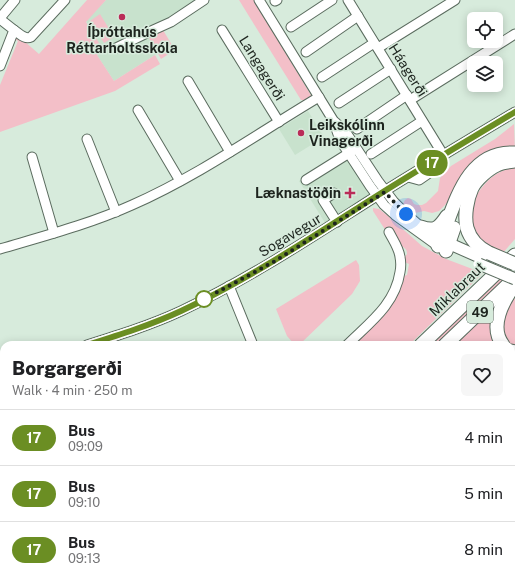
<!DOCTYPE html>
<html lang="en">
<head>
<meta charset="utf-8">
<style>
	body { margin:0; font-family:"Public Sans",sans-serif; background:#f6f6f6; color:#202124; height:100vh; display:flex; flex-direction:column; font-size:15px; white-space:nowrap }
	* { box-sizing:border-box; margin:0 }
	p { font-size:13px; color:#757577 }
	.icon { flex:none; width:22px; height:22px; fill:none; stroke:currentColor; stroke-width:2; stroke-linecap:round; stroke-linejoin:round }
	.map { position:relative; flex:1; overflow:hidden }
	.panel { position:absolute; left:0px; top:341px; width:515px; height:244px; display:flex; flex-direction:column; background:#fff; border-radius:12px 12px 0 0; box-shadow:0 2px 10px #0003 }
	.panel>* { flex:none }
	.badge { padding:0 8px; border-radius:13px; font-size:14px; line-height:26px }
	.buttons { position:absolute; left:467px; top:12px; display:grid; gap:8px }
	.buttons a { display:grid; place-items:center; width:36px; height:36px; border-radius:6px; background:#fff; box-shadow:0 2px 10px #0003; font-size:20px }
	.you { position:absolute; width:20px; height:20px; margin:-10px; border:3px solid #fff; border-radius:50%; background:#1a73e8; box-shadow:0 0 0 6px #1a73e833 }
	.map>.badge { position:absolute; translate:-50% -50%; box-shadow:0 0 0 2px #fff }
	.round { display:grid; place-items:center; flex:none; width:42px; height:42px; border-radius:6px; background:#f6f6f6 }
	.summary { display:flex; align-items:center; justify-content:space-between; height:68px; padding:0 12px }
	h1 { font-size:19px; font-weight:800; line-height:30px }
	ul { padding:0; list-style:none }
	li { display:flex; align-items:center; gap:12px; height:56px; padding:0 12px; border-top:1px solid #e0e0e0 }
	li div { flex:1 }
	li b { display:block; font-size:15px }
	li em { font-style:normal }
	li .badge { min-width:44px; font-weight:700; text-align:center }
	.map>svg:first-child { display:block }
</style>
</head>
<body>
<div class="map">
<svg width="515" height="585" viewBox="0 0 515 585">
	<rect width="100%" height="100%" fill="#d7ebdc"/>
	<g fill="#c8e2cd">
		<polygon points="106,0 203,0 163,30 150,38 158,53 114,81 97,55 103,51 86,21"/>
		<polygon points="308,111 324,137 295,155 279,129"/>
		<polygon points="352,147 380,192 327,226 299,181"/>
	</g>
	<g fill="#f3bfc8">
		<polygon points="87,0 106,0 86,22 104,51 97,55 114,81 155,55 160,64 115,91 0,132 0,85 18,41 13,38 17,35 39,54"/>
		<polygon points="239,0 254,0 312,97 306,101 301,100"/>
		<polygon points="100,14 114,37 104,43 90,21"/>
		<polygon points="163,30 175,50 161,59 149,38"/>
		<polygon points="514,124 515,152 456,191 445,205 439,211 432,213 424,211 415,213 409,212 405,208 403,204 405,200 408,198 411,199 414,204 417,205 422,205 426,203 438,191 440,178 451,166 495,139"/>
		<path d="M515,167V239L502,254L487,247L472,230L470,204C484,185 490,172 515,167Z"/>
		<path d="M373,208L379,209L388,216L422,246L446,259L483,273L409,345H354L388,310L396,297L403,276L407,275L409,264L404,262V258L407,254C407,248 404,248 400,245C388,236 381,223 373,211Z"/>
		<polygon points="356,260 359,265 360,281 352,294 299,345 295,345 287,336 276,309"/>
		<polygon points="497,279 505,281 437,345 428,345"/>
		<polygon points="515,298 515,349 507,345 501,318 507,307"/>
		<polygon points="491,307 491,333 497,345 451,345"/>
		<polygon points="515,536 515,585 416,585 418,581 511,581 511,538"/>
		<polygon points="75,581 168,581 163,585 64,585"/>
	</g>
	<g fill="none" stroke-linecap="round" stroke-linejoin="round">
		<defs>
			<g id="minor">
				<polyline points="259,0 333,120 339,137 342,143 370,186 384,205 395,215 438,246"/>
				<polyline points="348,0 444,156"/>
				<polyline points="275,1 277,0"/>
				<polyline points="0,18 15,0"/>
				<polyline points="0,19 14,30 0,66"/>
				<polyline points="291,27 332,0"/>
				<path d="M14,30C20,34 25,40 31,37L65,0"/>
				<polyline points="222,30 279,122"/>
				<polyline points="116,48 151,31 171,22 204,0"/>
				<polyline points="378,48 455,0"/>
				<polyline points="306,52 358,16"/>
				<polyline points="322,77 374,43"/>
				<polyline points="188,81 230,152"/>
				<polyline points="410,100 515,34"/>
				<polyline points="339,103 391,69"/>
				<polyline points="138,110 180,181"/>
				<polyline points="335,122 347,134 378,181 394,202 406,214 421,227 441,240"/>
				<polyline points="357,129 407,95"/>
				<polyline points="87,139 116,212"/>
				<polyline points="371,154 422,121"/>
				<polyline points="32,157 54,233"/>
				<polyline points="408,177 419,180 432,171 436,160"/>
				<polyline points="306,180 354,150"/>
				<polyline points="334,193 323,200 337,222"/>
				<path d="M0,249C44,236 90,224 132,205C198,176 257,134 319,97"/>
				<polyline points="229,286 253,345"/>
				<path d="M87,345C119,335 151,325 181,311C249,279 312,237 375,197C421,168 468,140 515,112"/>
				<path d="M347,345C369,323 395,305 400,272C401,267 401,262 400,257C399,248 393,240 389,232"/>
				<polyline points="0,373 4,372"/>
				<polyline points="0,470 4,483"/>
				<polyline points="511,532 515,530"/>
				<polyline points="7,585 8,581"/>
				<polyline points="397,585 406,581"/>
			</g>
			<polyline id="major" points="441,240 484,259"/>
			<g id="highway">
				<path d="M421,227C435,232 439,228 447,216"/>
				<path d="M438,246C454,211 463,150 515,153"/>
				<polyline points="446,251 454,228"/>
				<path d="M489,253C479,248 470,239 467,228C464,216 467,199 472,188C476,180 488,169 497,165C503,162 509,162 515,161"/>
				<polyline points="421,345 515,255"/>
				<polyline points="445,345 515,278"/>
				<path d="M503,345C489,327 502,303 513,287"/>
				<polyline points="511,351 515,352"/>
				<polyline points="170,585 174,581"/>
				<polyline points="196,585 200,581"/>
			</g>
		</defs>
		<use href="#minor" stroke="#5b6c5f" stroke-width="11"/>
		<use href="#major" stroke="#5b6c5f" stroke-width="13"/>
		<use href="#highway" stroke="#5b6c5f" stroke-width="15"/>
		<use href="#minor" stroke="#fff" stroke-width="9"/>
		<use href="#major" stroke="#fff" stroke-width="11"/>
		<use href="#highway" stroke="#fff" stroke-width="13"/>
		<defs>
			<polyline id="major-bridge" points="479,264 515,279"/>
			<polyline id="highway-bridge" points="489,253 515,264"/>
		</defs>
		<use href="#major-bridge" stroke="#5b6c5f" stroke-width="13" stroke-linecap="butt"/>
		<use href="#highway-bridge" stroke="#5b6c5f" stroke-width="15" stroke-linecap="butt"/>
		<use href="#major-bridge" stroke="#fff" stroke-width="11"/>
		<use href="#highway-bridge" stroke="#fff" stroke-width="13"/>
	</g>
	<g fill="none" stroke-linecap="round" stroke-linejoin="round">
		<defs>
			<path id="line" d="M87,345C119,335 151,325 181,311C249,279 312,237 375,197C421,168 468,140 515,112"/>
		</defs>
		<use href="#line" stroke="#fff" stroke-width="9"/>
		<use href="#line" stroke="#6b8e23" stroke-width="6"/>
		<polyline stroke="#1d241e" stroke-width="4" stroke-dasharray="0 7.2" points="204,299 229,286 275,261 385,192 394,202 406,214"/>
	</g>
	<g fill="#ba2c58" stroke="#d7ebdc" stroke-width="1.5">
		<circle cx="122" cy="17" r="4"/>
		<circle cx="301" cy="133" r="4"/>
		<path d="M348 187h4v4h4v4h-4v4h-4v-4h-4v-4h4z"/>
	</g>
	<circle fill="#fff" stroke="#6b8e23" stroke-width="2" cx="204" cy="299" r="8"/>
	<g text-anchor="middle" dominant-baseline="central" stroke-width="3" stroke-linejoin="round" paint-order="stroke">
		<rect fill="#d7ebdc" stroke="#556057" stroke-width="1" x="467" y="301" width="26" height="22" rx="3"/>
		<g font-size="13" font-weight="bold" fill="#1d241e">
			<text x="480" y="312">49</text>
		</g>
		<g font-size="14" font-weight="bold" fill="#1d241e" stroke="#d7ebdc">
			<text x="122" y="32">Íþróttahús<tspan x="122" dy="16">Réttarholtsskóla</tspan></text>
			<text x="309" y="125" text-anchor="start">Leikskólinn<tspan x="309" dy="16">Vinagerði</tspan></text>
			<text x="341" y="193" text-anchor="end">Læknastöðin</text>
		</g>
		<g font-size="14" fill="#1d241e" stroke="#d7ebdc">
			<text transform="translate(262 68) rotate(58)">Langagerði</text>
			<text transform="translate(408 70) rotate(58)">Háagerði</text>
			<text transform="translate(290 235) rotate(-31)">Sogavegur</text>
			<text transform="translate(457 289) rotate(-44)">Miklabraut</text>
		</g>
	</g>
</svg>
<div class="buttons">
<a><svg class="icon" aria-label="locate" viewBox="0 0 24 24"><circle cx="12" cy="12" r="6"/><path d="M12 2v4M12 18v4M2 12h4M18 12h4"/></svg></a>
<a><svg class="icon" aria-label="layers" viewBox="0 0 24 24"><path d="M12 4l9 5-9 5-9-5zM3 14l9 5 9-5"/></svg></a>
</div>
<div class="you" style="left:406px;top:214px"></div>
<b class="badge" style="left:432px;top:163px;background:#6b8e23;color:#fff">17</b>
<section class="panel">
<div class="summary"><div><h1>Borgargerði</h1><p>Walk · 4 min · 250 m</p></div><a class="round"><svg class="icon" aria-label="heart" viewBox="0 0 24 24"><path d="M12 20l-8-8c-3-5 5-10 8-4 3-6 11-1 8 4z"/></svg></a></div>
<ul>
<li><span class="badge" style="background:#6b8e23;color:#fff">17</span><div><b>Bus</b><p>09:09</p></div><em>4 min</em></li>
<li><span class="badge" style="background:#6b8e23;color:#fff">17</span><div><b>Bus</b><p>09:10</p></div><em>5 min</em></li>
<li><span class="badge" style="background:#6b8e23;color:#fff">17</span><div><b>Bus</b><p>09:13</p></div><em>8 min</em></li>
</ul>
</section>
</div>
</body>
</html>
